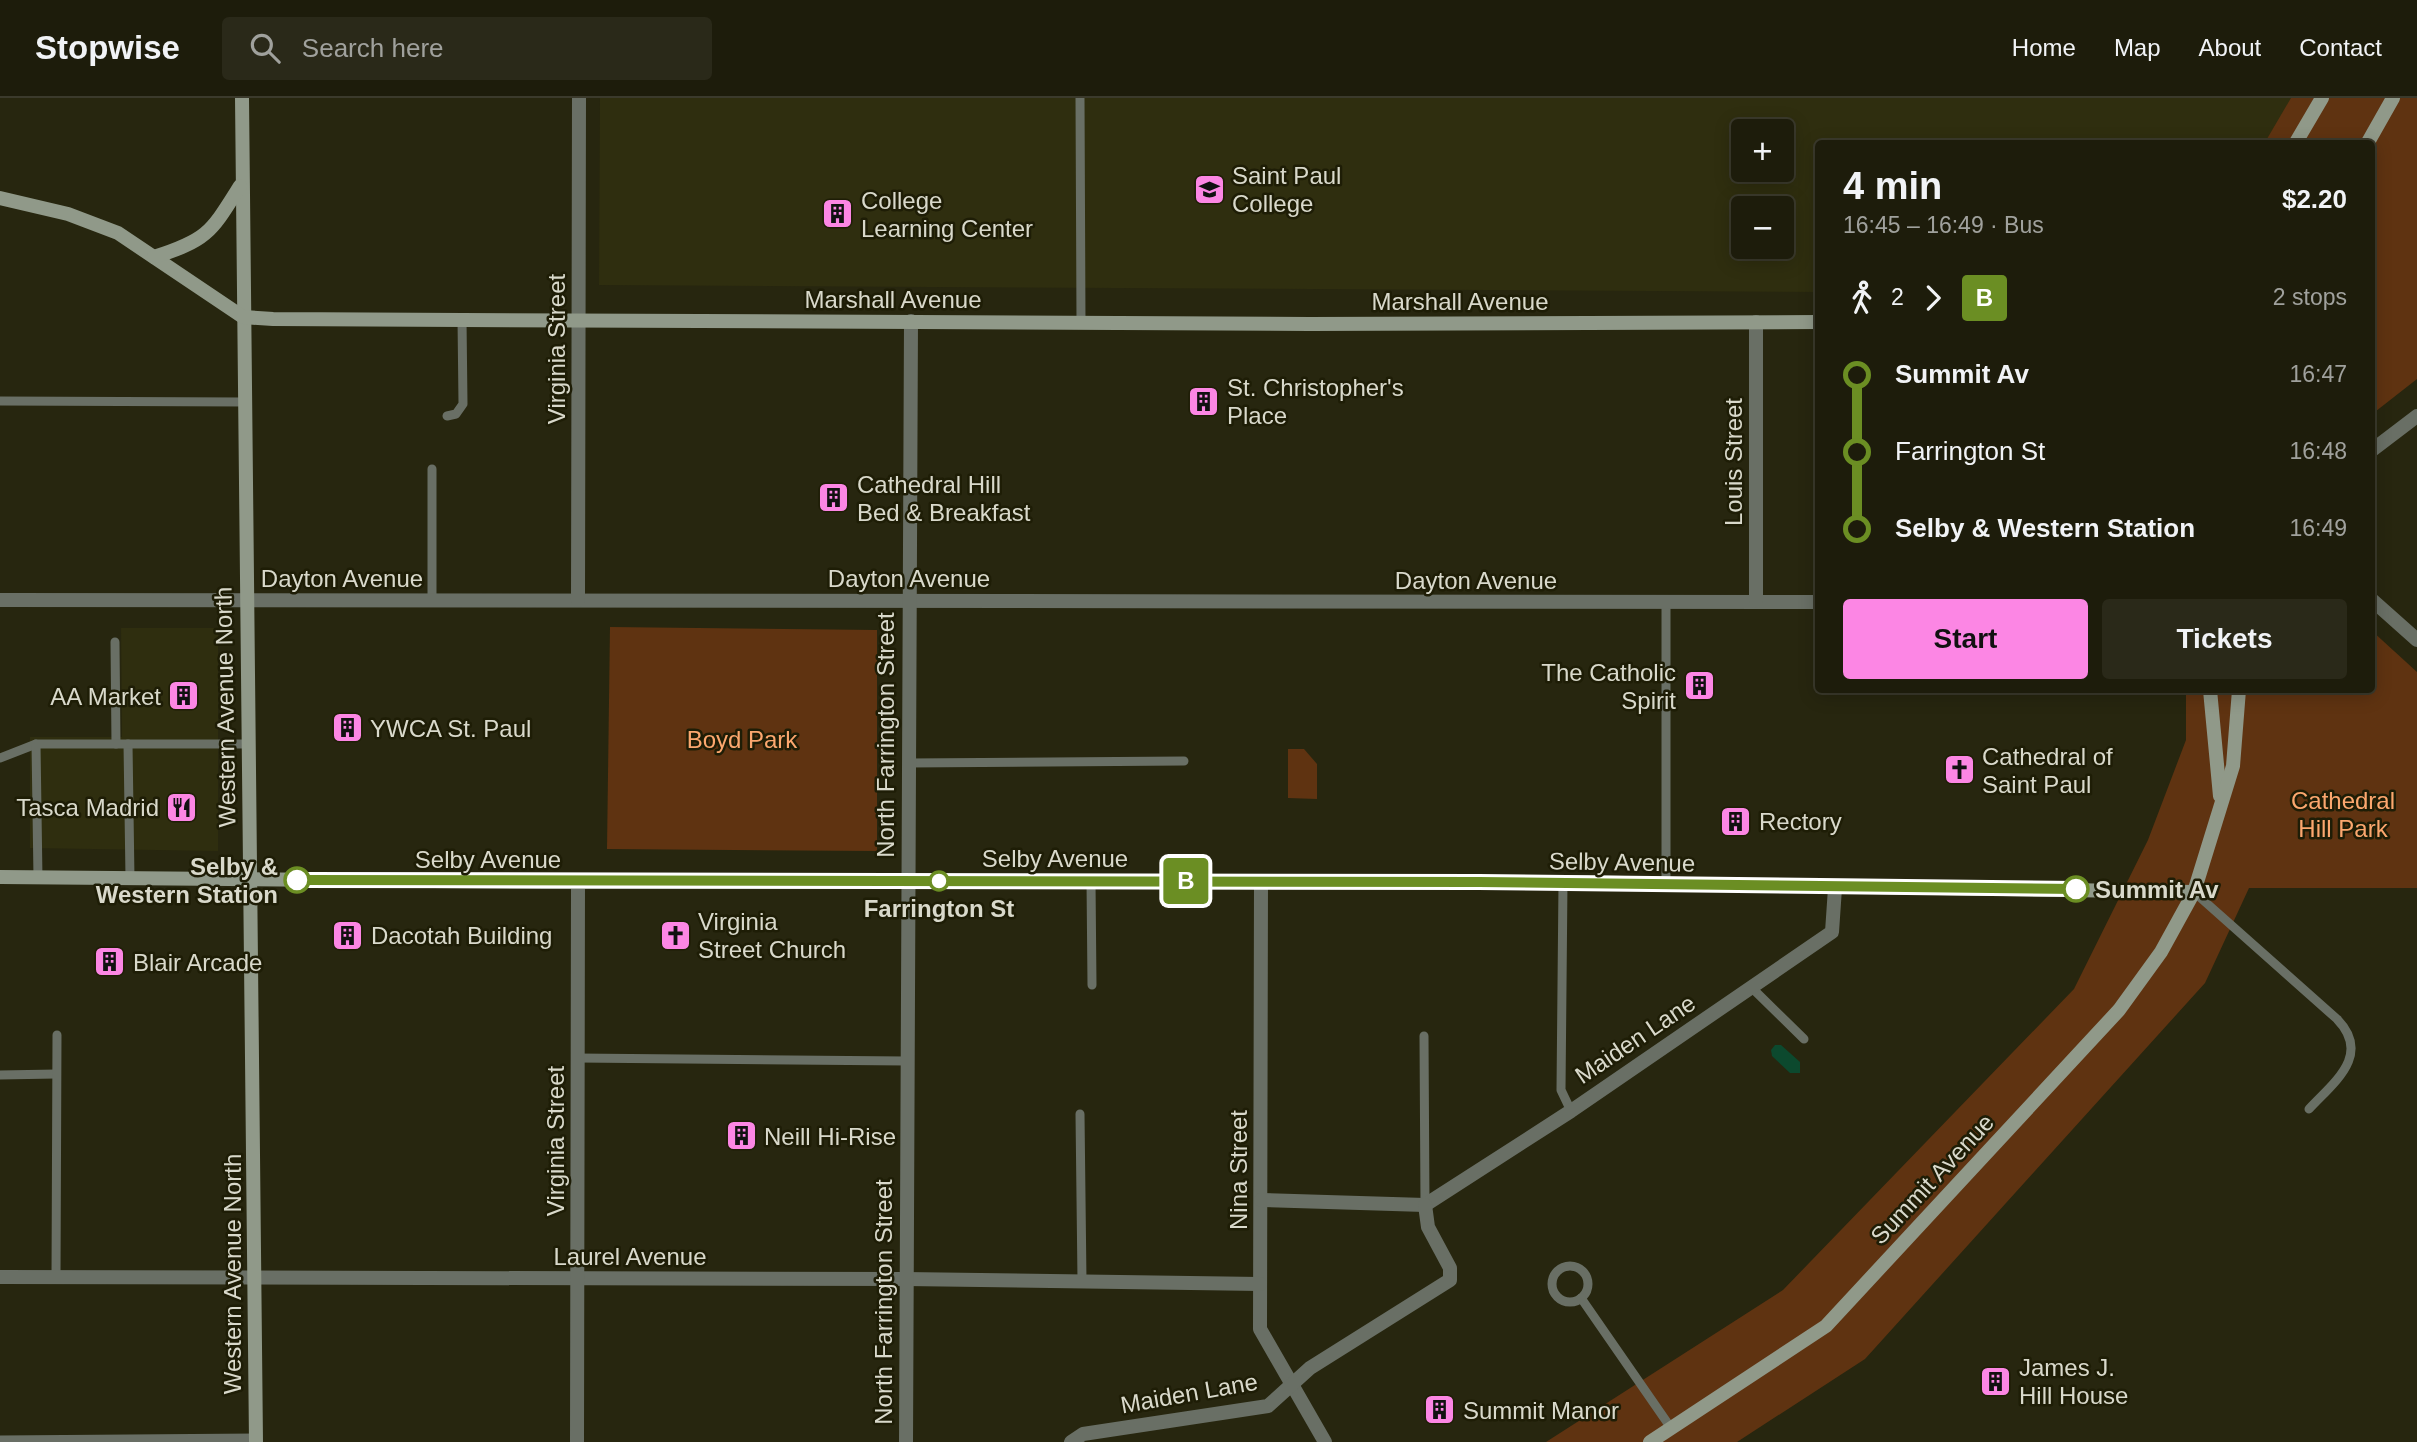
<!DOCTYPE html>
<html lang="en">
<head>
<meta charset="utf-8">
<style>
	body { margin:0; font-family:Arial,sans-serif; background:#2a2919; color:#f1f3f6; height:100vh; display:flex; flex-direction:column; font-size:26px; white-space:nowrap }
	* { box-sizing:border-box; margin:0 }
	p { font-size:23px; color:#a0a19d }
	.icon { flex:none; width:38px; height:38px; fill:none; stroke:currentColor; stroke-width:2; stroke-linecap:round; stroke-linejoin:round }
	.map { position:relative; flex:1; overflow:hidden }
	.sheet { position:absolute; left:1815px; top:42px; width:560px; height:553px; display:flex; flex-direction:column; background:#1d1c0b; border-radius:7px; box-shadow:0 4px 18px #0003,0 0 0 2px #3b3a2c }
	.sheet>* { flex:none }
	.badge { padding:0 14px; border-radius:5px; font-size:24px; line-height:46px }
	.buttons { position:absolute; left:1731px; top:21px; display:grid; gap:14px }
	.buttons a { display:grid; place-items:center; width:63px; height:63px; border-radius:7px; background:#1d1c0b; box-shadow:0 4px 18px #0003,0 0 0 2px #3b3a2c; font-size:35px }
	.map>.badge { position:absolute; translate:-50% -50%; box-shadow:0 0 0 4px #fff }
	.legs { display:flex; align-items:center; gap:10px; height:77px; padding:0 28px; font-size:23px }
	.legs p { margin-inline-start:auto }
	.headline { display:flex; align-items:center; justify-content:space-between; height:119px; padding:0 28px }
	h1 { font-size:38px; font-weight:600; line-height:52px }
	.cta { display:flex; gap:14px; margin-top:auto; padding:14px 28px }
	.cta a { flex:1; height:80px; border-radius:7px; background:#fc86e4; color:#111; font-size:28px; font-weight:600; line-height:80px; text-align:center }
	.cta a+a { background:#2a2919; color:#f1f3f6 }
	ul { padding:0 28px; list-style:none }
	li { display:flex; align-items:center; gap:24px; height:77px; font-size:26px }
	li i { display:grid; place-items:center; width:10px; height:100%; margin:0 9px; background:currentColor }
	li i::after { content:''; width:18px; height:18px; margin:-9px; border:5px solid; border-radius:50%; background:#1d1c0b }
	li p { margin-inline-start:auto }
	li:first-child i { background:linear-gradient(#0000 50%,currentColor 0) }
	li:last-child i { background:linear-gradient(currentColor 50%,#0000 0) }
	header { display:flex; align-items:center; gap:42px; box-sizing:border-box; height:98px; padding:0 35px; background:#1d1c0b; border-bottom:2px solid #3b3a2c }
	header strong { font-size:33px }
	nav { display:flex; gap:38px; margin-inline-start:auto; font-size:24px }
	.search { width:490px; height:63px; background:#2a2919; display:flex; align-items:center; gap:18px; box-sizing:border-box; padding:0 24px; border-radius:7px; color:#a0a19d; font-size:26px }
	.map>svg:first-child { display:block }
</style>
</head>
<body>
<header>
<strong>Stopwise</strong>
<div class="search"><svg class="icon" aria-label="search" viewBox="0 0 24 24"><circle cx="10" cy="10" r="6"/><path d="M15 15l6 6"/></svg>Search here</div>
<nav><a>Home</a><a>Map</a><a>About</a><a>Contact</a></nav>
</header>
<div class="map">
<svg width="2417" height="1344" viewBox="0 0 2417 1344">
	<rect width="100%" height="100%" fill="#27260f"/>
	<g fill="#2f2e0f" fill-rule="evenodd">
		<path d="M600,0H2293L2267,45L1818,46V194L599,187ZM1743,33H1782V72H1743ZM1743,110H1782V149H1743Z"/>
		<polygon points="121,530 218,530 218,753 30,750 30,639 122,639"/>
	</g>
	<g fill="#5f3311">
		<polygon points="2291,0 2417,0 2417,281 2371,317 2371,46 2264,46"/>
		<polygon points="610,529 877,532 877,753 607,751"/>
		<polygon points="2371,532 2417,574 2417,790 2249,790 2205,885 1865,1261 1737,1344 1546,1344 1783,1192 2074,891 2148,742 2186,642 2186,592 2371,592"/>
		<polygon points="1288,651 1304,651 1317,666 1317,701 1288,700"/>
	</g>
	<polygon fill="#0c492e" points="1775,947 1781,947 1800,964 1800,975 1790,975 1772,958 1771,952"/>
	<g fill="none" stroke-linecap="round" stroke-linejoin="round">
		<g stroke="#696f65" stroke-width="9">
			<polyline points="1080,0 1081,224"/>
			<polyline points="0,303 244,304"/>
			<polyline points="447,318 456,316 463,306 462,221"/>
			<polyline points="432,371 432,502"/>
			<polyline points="115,544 116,646"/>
			<polyline points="128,646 130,780"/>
			<polyline points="0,660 36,646"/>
			<polyline points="908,665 1184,663"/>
			<polyline points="38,780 36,646 248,646"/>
			<polyline points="1091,783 1092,887"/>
			<polyline points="1563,784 1561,992 1571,1013"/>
			<polyline points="1666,788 1666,504"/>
			<path d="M2194,794L2337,921C2372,957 2334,984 2309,1011"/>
			<polyline points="1752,890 1804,941"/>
			<polyline points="1424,938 1425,1107"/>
			<polyline points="577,960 906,963"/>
			<polyline points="0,977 56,976"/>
			<polyline points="1080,1016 1082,1183"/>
			<circle cx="1570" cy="1186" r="18"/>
			<polyline points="56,1179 57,937"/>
			<polyline points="1581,1200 1671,1330"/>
			<polyline points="0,1342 256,1340"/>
		</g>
		<g stroke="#696f65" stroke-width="14">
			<polyline points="2371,353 2417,318"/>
			<polyline points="2371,501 2417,542"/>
			<polyline points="0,502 1818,504"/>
			<polyline points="578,502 579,0"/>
			<polyline points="1756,503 1756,224"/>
			<polyline points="1261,783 1260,1231 1325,1344"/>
			<polyline points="1261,1102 1425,1107 1571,1013 1832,834 1835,790"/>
			<polyline points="0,1179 905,1181 1260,1186"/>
			<polyline points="577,1344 578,784"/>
			<polyline points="906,1344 911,223"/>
			<polyline points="1071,1344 1083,1336 1268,1308 1310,1270 1450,1182 1450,1170 1428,1129 1425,1107"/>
		</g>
		<g stroke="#909989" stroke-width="14">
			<polyline points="242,0 256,1344"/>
			<polyline points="2295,46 2322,0"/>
			<polyline points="2367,46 2393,0"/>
			<polyline points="0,100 68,116 118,135 243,219 273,221 1310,226 1818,224"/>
			<path d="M154,159C208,142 211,134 240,88"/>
			<polyline points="2210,592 2220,698"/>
			<polyline points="0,779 546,784 1563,784 2194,794"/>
			<polyline points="1650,1344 1826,1228 2119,912 2161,854 2194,794 2233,668 2239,592"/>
		</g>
	</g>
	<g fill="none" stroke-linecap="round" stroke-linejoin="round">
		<defs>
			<polyline id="line-1" points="297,782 1479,784 2076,791"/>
		</defs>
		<use href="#line-1" stroke="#fff" stroke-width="16"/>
		<use href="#line-1" stroke="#6b8e23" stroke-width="10"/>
	</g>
	<defs>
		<symbol id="university-square" viewBox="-11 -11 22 22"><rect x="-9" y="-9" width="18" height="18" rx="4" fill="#fc86e4" stroke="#1e1d06"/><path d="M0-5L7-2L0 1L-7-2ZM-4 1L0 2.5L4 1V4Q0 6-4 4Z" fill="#111"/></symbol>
		<symbol id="building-square" viewBox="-11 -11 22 22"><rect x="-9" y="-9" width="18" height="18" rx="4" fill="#fc86e4" stroke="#1e1d06"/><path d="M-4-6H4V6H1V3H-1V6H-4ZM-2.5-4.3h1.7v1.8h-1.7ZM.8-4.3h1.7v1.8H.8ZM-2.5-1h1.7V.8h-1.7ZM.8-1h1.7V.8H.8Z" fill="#111"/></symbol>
		<symbol id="church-square" viewBox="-11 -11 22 22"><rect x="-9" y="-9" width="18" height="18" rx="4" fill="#fc86e4" stroke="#1e1d06"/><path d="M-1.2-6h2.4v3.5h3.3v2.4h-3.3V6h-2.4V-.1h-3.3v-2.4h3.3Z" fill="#111"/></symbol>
		<symbol id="restaurant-square" viewBox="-11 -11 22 22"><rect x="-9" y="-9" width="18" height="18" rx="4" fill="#fc86e4" stroke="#1e1d06"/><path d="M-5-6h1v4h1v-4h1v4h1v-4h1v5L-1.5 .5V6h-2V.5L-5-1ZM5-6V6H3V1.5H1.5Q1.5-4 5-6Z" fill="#111"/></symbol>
	</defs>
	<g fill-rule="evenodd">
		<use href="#university-square" x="1192" y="74" width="35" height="35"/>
		<use href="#building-square" x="820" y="98" width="35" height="35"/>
		<use href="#building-square" x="1186" y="286" width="35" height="35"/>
		<use href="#building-square" x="816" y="382" width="35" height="35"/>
		<use href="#building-square" x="1682" y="570" width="35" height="35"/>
		<use href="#building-square" x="166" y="580" width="35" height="35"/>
		<use href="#building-square" x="330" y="612" width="35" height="35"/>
		<use href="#church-square" x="1942" y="654" width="35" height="35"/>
		<use href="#restaurant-square" x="164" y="692" width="35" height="35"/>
		<use href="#building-square" x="1718" y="706" width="35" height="35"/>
		<use href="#building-square" x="330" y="820" width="35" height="35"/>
		<use href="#church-square" x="658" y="820" width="35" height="35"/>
		<use href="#building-square" x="92" y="846" width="35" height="35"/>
		<use href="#building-square" x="724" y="1020" width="35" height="35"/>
		<use href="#building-square" x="1978" y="1266" width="35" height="35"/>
		<use href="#building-square" x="1422" y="1294" width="35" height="35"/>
	</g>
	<g fill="#fff" stroke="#6b8e23" stroke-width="3.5">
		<circle cx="297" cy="782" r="12"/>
		<circle cx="939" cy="783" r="9"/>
		<circle cx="2076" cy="791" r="12"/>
	</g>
	<g text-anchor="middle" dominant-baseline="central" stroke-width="5" stroke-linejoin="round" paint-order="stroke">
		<g font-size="24" fill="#d9d9cb" stroke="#1e1d06" text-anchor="start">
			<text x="1232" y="77">Saint Paul<tspan x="1232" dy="28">College</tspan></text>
			<text x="861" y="102">College<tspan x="861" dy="28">Learning Center</tspan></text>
			<text x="1227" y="289">St. Christopher's<tspan x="1227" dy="28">Place</tspan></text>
			<text x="857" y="386">Cathedral Hill<tspan x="857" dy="28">Bed &amp; Breakfast</tspan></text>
			<text x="1676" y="574" text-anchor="end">The Catholic<tspan x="1676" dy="28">Spirit</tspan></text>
			<text x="161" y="598" text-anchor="end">AA Market</text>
			<text x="370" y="630">YWCA St. Paul</text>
			<text x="1982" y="658">Cathedral of<tspan x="1982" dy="28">Saint Paul</tspan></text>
			<text x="159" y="709" text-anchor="end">Tasca Madrid</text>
			<text x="1759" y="723">Rectory</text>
			<text x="698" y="823">Virginia<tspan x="698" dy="28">Street Church</tspan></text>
			<text x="371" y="837">Dacotah Building</text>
			<text x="133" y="864">Blair Arcade</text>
			<text x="764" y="1038">Neill Hi-Rise</text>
			<text x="2019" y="1269">James J.<tspan x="2019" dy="28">Hill House</tspan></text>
			<text x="1463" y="1312">Summit Manor</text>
		</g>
		<g font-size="24" fill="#d9d9cb" stroke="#1e1d06">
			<text x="893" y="201">Marshall Avenue</text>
			<text x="1460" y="203">Marshall Avenue</text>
			<text transform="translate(556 251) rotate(-90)">Virginia Street</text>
			<text transform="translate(1733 364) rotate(-90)">Louis Street</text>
			<text x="342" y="480">Dayton Avenue</text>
			<text x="909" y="480">Dayton Avenue</text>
			<text x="1476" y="482">Dayton Avenue</text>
			<text transform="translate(225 609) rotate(-91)">Western Avenue North</text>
			<text transform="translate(885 637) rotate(-90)">North Farrington Street</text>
			<text x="1055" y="760">Selby Avenue</text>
			<text x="488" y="761">Selby Avenue</text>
			<text transform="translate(1622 764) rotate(1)">Selby Avenue</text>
			<text transform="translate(1635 941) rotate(-34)">Maiden Lane</text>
			<text transform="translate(555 1043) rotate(-90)">Virginia Street</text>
			<text transform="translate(1238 1072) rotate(-90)">Nina Street</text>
			<text transform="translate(1932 1081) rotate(-47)">Summit Avenue</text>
			<text x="630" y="1158">Laurel Avenue</text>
			<text transform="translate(232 1176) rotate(-90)">Western Avenue North</text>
			<text transform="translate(883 1204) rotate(-90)">North Farrington Street</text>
			<text transform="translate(1189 1295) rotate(-10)">Maiden Lane</text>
		</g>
		<g font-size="24" fill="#fca76e" stroke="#1e1d06">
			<text x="742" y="641">Boyd Park</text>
			<text x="2343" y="702">Cathedral<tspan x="2343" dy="28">Hill Park</tspan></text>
		</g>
		<g font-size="24" font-weight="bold" fill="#d9d9cb" stroke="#1e1d06" text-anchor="end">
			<text x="278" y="768">Selby &amp;<tspan x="278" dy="28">Western Station</tspan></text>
			<text x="2095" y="791" text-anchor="start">Summit Av</text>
			<text x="939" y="810" text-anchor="middle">Farrington St</text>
		</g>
	</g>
</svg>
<div class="buttons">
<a>+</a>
<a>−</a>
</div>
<b class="badge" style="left:1186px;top:783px;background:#6b8e23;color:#fff">B</b>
<section class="sheet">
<div class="headline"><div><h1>4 min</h1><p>16:45 – 16:49 · Bus</p></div><b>$2.20</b></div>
<div class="legs"><svg class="icon" aria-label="walk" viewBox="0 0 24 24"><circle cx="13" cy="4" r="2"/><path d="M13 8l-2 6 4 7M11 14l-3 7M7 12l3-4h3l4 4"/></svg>2<svg class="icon" aria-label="forward" viewBox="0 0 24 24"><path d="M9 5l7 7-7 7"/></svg><b class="badge" style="background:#6b8e23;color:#fff">B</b><p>2 stops</p></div>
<ul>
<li><i style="color:#6b8e23"></i><b>Summit Av</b><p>16:47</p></li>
<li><i style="color:#6b8e23"></i><span>Farrington St</span><p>16:48</p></li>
<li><i style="color:#6b8e23"></i><b>Selby &amp; Western Station</b><p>16:49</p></li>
</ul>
<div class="cta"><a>Start</a><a>Tickets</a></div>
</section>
</div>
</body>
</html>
